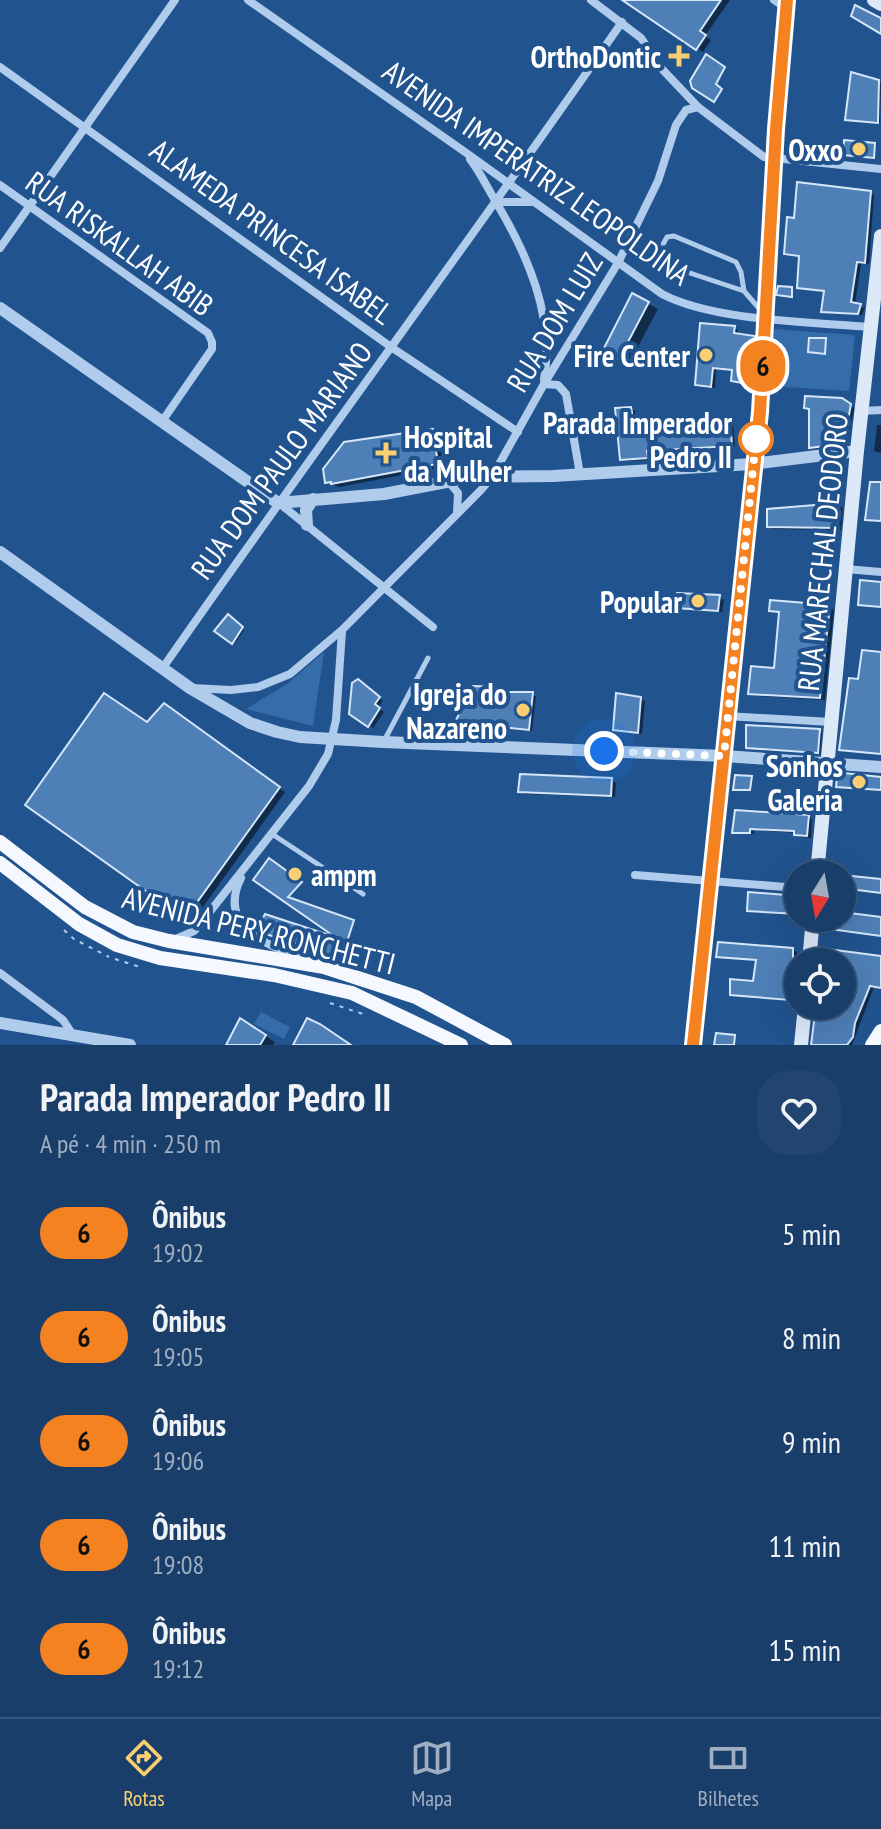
<!DOCTYPE html>
<html lang="pt">
<head>
<meta charset="utf-8">
<style>
	body { margin:0; font-family:"PT Sans Narrow",sans-serif; background:#224570; color:#f1f3f6; height:100vh; display:flex; flex-direction:column; font-size:30px; white-space:nowrap }
	* { box-sizing:border-box; margin:0 }
	p { font-size:26px; color:#9faec1 }
	.icon { flex:none; width:44px; height:44px; fill:none; stroke:currentColor; stroke-width:2; stroke-linecap:round; stroke-linejoin:round }
	.map { position:relative; height:1045px; overflow:hidden }
	.side { display:flex; flex-direction:column; background:#193e6a; flex:1 }
	.side>* { flex:none }
	.badge { padding:0 16px; border-radius:26px; font-size:28px; line-height:52px }
	.needle { width:52px; rotate:191deg }
	.tools { position:absolute; left:784px; top:860px; display:grid; gap:16px }
	.tools a { display:grid; place-items:center; width:72px; height:72px; border-radius:50%; background:#193e6a; box-shadow:0 8px 32px #0002,0 0 0 2px #37577e; font-size:40px }
	.you { position:absolute; width:40px; height:40px; margin:-20px; border:6px solid #fff; border-radius:50%; background:#1a73e8; box-shadow:0 0 0 12px #1a73e833 }
	.map>.badge { position:absolute; translate:-50% -50%; box-shadow:0 0 0 4px #fff }
	.round { display:grid; place-items:center; flex:none; width:84px; height:84px; border-radius:32px; background:#224570 }
	.headline { display:flex; align-items:center; justify-content:space-between; height:136px; padding:0 40px }
	h1 { font-size:38px; font-weight:800; line-height:60px }
	ul { padding:0; list-style:none }
	li { display:flex; align-items:center; gap:24px; height:104px; padding:0 40px }
	li div { flex:1 }
	li b { display:block; font-size:30px }
	li em { font-style:normal }
	li .badge { min-width:88px; font-weight:700; text-align:center }
	.tab-bar { display:flex; justify-content:space-around; align-items:center; height:112px; border-top:2px solid #37577e; background:#193e6a; font-size:22px; color:#9faec1 }
	.tab-bar a { display:grid; justify-items:center; gap:4px }
	.tab-bar .on { color:#f9cf71 }
	.map>svg:first-child { display:block }
</style>
</head>
<body>
<div class="map">
<svg width="881" height="1045" viewBox="0 0 881 1045">
	<rect width="100%" height="100%" fill="#21538e"/>
	<g fill="#356dab">
		<polygon points="773,329 855,335 849,391 769,386"/>
		<polygon points="324,652 313,726 246,709 287,684"/>
		<polygon points="261,1012 290,1027 284,1039 254,1024"/>
	</g>
	<g fill="#0007">
		<polygon points="625,0 730,0 705,36 711,40 703,52"/>
		<polygon points="878,82 881,83 880,123 848,119"/>
		<polygon points="870,193 874,195 869,264 861,264 855,305 865,308 862,315 827,313 823,311 826,292 799,287 801,257 786,253 796,220"/>
		<polygon points="633,296 658,309 630,362 606,349"/>
		<polygon points="734,328 738,330 738,336 758,340 752,385 733,380 734,371 716,369 715,388 697,384"/>
		<polygon points="842,400 854,408 848,443 836,442 835,446 814,449 811,447"/>
		<polygon points="630,409 635,411 636,420 643,419 647,421 648,426 729,420 733,423 735,447 650,453 651,460 626,461 622,459"/>
		<polygon points="877,425 881,425 881,453 874,451"/>
		<polygon points="433,431 439,435 444,467 339,487 327,482"/>
		<polygon points="838,505 843,508 841,530 773,529 769,526"/>
		<polygon points="719,597 724,600 722,612 678,606"/>
		<polygon points="829,607 834,610 825,700 756,696 751,693 776,670 780,613 771,609"/>
		<polygon points="231,618 244,630 235,643 217,630"/>
		<polygon points="363,684 383,701 378,707 384,712 373,728 351,713"/>
		<polygon points="496,689 500,694 536,696 532,731 496,727 496,730 464,728 460,726"/>
		<polygon points="640,699 645,701 642,734 615,729"/>
		<polygon points="170,709 285,792 193,921 28,805"/>
		<polygon points="819,731 822,733 820,753 748,747"/>
		<polygon points="611,780 616,783 615,797 525,794 520,791"/>
		<polygon points="808,817 812,819 811,838 800,837 796,833 754,830 754,834 739,834 735,832"/>
		<polygon points="798,898 798,915 754,912 749,910"/>
		<polygon points="793,950 797,952 798,971 794,1001 732,994 754,983 758,961 718,956"/>
		<polygon points="881,958 881,988 874,987 852,1045 813,1045 817,1006 842,1006 842,962 823,961"/>
		<polygon points="250,1026 275,1042 273,1045 228,1045"/>
	</g>
	<g fill="#4e7fb7" stroke="#d5e6f9" stroke-width="2">
		<polygon points="622,0 721,0 700,31 706,35 696,50"/>
		<polygon points="855,5 881,18 881,34 851,16"/>
		<polygon points="706,54 725,67 716,84 722,89 714,102 692,88 690,81"/>
		<polygon points="851,72 879,80 878,123 845,120"/>
		<polygon points="844,140 875,143 874,158 843,155"/>
		<polygon points="797,182 871,191 865,263 857,262 851,302 861,304 858,314 821,312 824,291 797,288 799,256 784,254 787,217 794,218"/>
		<polygon points="778,286 792,287 792,297 776,295"/>
		<polygon points="632,293 649,302 619,359 603,350"/>
		<polygon points="700,323 735,326 734,333 755,336 748,384 731,381 732,370 713,368 711,387 695,385"/>
		<polygon points="809,338 826,338 825,354 808,352"/>
		<polygon points="805,396 842,398 851,404 844,443 833,441 832,445 809,448 809,409 804,408"/>
		<polygon points="631,407 633,418 644,417 644,424 730,418 732,446 647,451 648,458 620,460 615,408"/>
		<polygon points="433,429 438,464 331,484 331,482 325,483 323,469 344,442"/>
		<polygon points="870,482 881,482 881,521 865,520"/>
		<polygon points="839,503 837,528 767,527 767,509"/>
		<polygon points="860,580 881,582 881,607 858,605"/>
		<polygon points="677,593 720,595 718,611 676,608"/>
		<polygon points="770,600 830,605 820,698 748,694 751,666 774,668 779,612 769,611"/>
		<polygon points="228,614 243,627 232,644 214,631"/>
		<polygon points="862,650 881,652 881,754 839,750 849,678 858,679"/>
		<polygon points="358,679 380,697 375,704 380,708 368,727 349,714 352,683"/>
		<polygon points="473,686 497,687 496,692 533,692 529,730 493,726 493,729 459,727 456,720"/>
		<polygon points="104,693 147,722 164,703 280,787 185,919 25,805"/>
		<polygon points="616,693 641,697 638,733 613,730"/>
		<polygon points="746,725 820,729 818,753 746,748"/>
		<polygon points="844,773 881,777 881,790 836,787 837,778"/>
		<polygon points="520,774 612,778 611,796 518,792"/>
		<polygon points="735,775 752,776 750,790 733,790"/>
		<polygon points="735,810 809,815 807,836 794,835 794,831 750,829 750,833 732,833"/>
		<polygon points="269,858 302,882 288,897 354,920 341,960 263,933 258,928 265,914 335,937 253,880"/>
		<polygon points="842,875 881,879 881,893 842,888"/>
		<polygon points="748,892 798,896 798,914 747,911"/>
		<polygon points="842,912 881,917 881,936 822,928 823,918 842,918"/>
		<polygon points="718,942 793,948 793,966 795,966 790,1000 730,995 730,979 753,981 756,960 716,957"/>
		<polygon points="820,948 881,956 881,988 870,986 855,1023 853,1037 847,1045 811,1045 816,1006 842,1006 842,962 819,961"/>
		<polygon points="240,1018 266,1035 260,1045 226,1045"/>
		<polygon points="307,1018 320,1024 351,1045 293,1045"/>
		<polygon points="716,1033 735,1035 734,1045 714,1045"/>
	</g>
	<g fill="none" stroke-linecap="round" stroke-linejoin="round">
		<g stroke="#b0ccec" stroke-width="2" stroke-dasharray="4 6" stroke-linecap="butt">
			<polyline points="64,930 74,939 109,957"/>
			<polyline points="115,959 140,967"/>
			<polyline points="330,1003 366,1015"/>
		</g>
		<g stroke="#b0ccec" stroke-width="5">
			<polyline points="744,291 741,272 736,262 674,236 667,237 657,255 669,266 744,291 764,314"/>
			<polyline points="384,741 428,658"/>
			<polyline points="272,834 363,894"/>
		</g>
		<g stroke="#b0ccec" stroke-width="8">
			<path d="M248,0L465,152L662,294C713,321 811,322 870,327"/>
			<polyline points="591,0 641,38 662,69 698,107 764,157 881,169"/>
			<polyline points="774,0 786,8"/>
			<polyline points="0,67 391,347 518,432"/>
			<path d="M470,159C480,172 487,187 496,202C527,254 555,316 544,379"/>
			<polyline points="0,185 208,333 212,342 212,349 163,420"/>
			<polyline points="496,202 531,202"/>
			<polyline points="0,248 175,0"/>
			<polyline points="544,384 558,385 566,394 580,474"/>
			<polyline points="862,411 881,410"/>
			<polyline points="448,481 458,493 457,512"/>
			<polyline points="279,503 433,627"/>
			<polyline points="846,569 881,572"/>
			<path d="M162,669C313,452 471,240 622,22"/>
			<polyline points="192,688 231,690 258,687 290,674 342,630 481,490 492,477 544,384 618,263 658,181 676,125 686,110 698,107"/>
			<polyline points="727,716 831,722"/>
			<polyline points="635,875 798,888"/>
			<path d="M241,878C217,926 265,944 301,958"/>
			<polyline points="176,939 194,931 201,923 309,786 328,754 336,720 342,631"/>
			<polyline points="0,973 63,1020 73,1035"/>
		</g>
		<g stroke="#b0ccec" stroke-width="12">
			<polyline points="0,308 278,503 384,494 472,477 553,476 752,464 857,451"/>
			<polyline points="307,525 306,510 313,499"/>
			<polyline points="0,552 190,688 250,723 277,732 300,737 383,742 724,756 881,767"/>
			<polyline points="0,1023 130,1045"/>
			<polyline points="693,1045 760,412 776,129 787,0"/>
		</g>
		<g stroke="#dce9f9" stroke-width="14">
			<polyline points="874,0 881,4"/>
			<polyline points="817,874 857,451 881,236"/>
			<polyline points="809,962 813,918"/>
			<polyline points="801,1045 805,1006"/>
		</g>
		<g stroke="#f5f9ff" stroke-width="14">
			<polyline points="0,842 85,907 133,932 169,941 324,967 416,997 505,1045"/>
			<polyline points="0,863 79,924 117,945 160,958 274,975 352,993 461,1045"/>
			<polyline points="872,1045 881,1031"/>
		</g>
	</g>
	<g fill="none" stroke-linecap="round" stroke-linejoin="round">
		<defs>
			<polyline id="line" points="693,1045 760,412 776,129 787,0"/>
		</defs>
		<use href="#line" stroke="#fff" stroke-width="18"/>
		<use href="#line" stroke="#f58220" stroke-width="12"/>
		<polyline stroke="#fff" stroke-width="8" stroke-dasharray="0 14.4" points="604,751 724,756 756,439"/>
	</g>
	<g fill="#f9cf71" stroke="#21538e" stroke-width="3">
		<path d="M675 44h8v8h8v8h-8v8h-8v-8h-8v-8h8z"/>
		<circle cx="859" cy="149" r="8"/>
		<circle cx="706" cy="355" r="8"/>
		<path d="M382 441h8v8h8v8h-8v8h-8v-8h-8v-8h8z"/>
		<circle cx="698" cy="601" r="8"/>
		<circle cx="523" cy="710" r="8"/>
		<circle cx="859" cy="782" r="8"/>
		<circle cx="295" cy="874" r="8"/>
	</g>
	<circle fill="#fff" stroke="#f58220" stroke-width="4" cx="756" cy="439" r="16"/>
	<g text-anchor="middle" dominant-baseline="central" stroke-width="8" stroke-linejoin="round" paint-order="stroke">
		<g font-size="30" font-weight="bold" fill="#fff" stroke="#21538e" text-anchor="end">
			<text x="661" y="56">OrthoDontic</text>
			<text x="843" y="149">Oxxo</text>
			<text x="690" y="355">Fire Center</text>
			<text x="404" y="436" text-anchor="start">Hospital<tspan x="404" dy="34">da Mulher</tspan></text>
			<text x="682" y="601">Popular</text>
			<text x="507" y="693">Igreja do<tspan x="507" dy="34">Nazareno</tspan></text>
			<text x="843" y="765">Sonhos<tspan x="843" dy="34">Galeria</tspan></text>
			<text x="311" y="874" text-anchor="start">ampm</text>
		</g>
		<g font-size="30" fill="#fff" stroke="#21538e">
			<text transform="translate(537 172) rotate(35)">AVENIDA IMPERATRIZ LEOPOLDINA</text>
			<text transform="translate(272 231) rotate(36)">ALAMEDA PRINCESA ISABEL</text>
			<text transform="translate(120 243) rotate(36)">RUA RISKALLAH ABIB</text>
			<text transform="translate(554 322) rotate(-59)">RUA DOM LUIZ</text>
			<text transform="translate(281 460) rotate(-54)">RUA DOM PAULO MARIANO</text>
			<text transform="translate(822 552) rotate(-84)">RUA MARECHAL DEODORO</text>
			<text transform="translate(259 930) rotate(14)">AVENIDA PERY RONCHETTI</text>
		</g>
		<g font-size="30" font-weight="bold" fill="#fff" stroke="#21538e" text-anchor="end">
			<text x="732" y="422">Parada Imperador<tspan x="732" dy="34">Pedro II</tspan></text>
		</g>
	</g>
</svg>
<div class="tools">
<a><svg class="needle" viewBox="-14 -14 28 28"><path d="M0-13l5 13h-10z" fill="#e53935"/><path d="M0 13l5-13h-10z" fill="#9faec1"/></svg></a>
<a><svg class="icon" aria-label="locate" viewBox="0 0 24 24"><circle cx="12" cy="12" r="6"/><path d="M12 2v4M12 18v4M2 12h4M18 12h4"/></svg></a>
</div>
<div class="you" style="left:604px;top:751px"></div>
<b class="badge" style="left:763px;top:366px;background:#f58220;color:#111">6</b>
</div>
<section class="side">
<div class="headline"><div><h1>Parada Imperador Pedro II</h1><p>A pé · 4 min · 250 m</p></div><a class="round"><svg class="icon" aria-label="heart" viewBox="0 0 24 24"><path d="M12 20l-8-8c-3-5 5-10 8-4 3-6 11-1 8 4z"/></svg></a></div>
<ul>
<li><span class="badge" style="background:#f58220;color:#111">6</span><div><b>Ônibus</b><p>19:02</p></div><em>5 min</em></li>
<li><span class="badge" style="background:#f58220;color:#111">6</span><div><b>Ônibus</b><p>19:05</p></div><em>8 min</em></li>
<li><span class="badge" style="background:#f58220;color:#111">6</span><div><b>Ônibus</b><p>19:06</p></div><em>9 min</em></li>
<li><span class="badge" style="background:#f58220;color:#111">6</span><div><b>Ônibus</b><p>19:08</p></div><em>11 min</em></li>
<li><span class="badge" style="background:#f58220;color:#111">6</span><div><b>Ônibus</b><p>19:12</p></div><em>15 min</em></li>
</ul>
</section>
<nav class="tab-bar">
<a class="on"><svg class="icon" aria-label="directions" viewBox="0 0 24 24"><path d="M12 3l9 9-9 9-9-9zM9 14v-3h6M13 9l2 2-2 2"/></svg>Rotas</a>
<a><svg class="icon" aria-label="map" viewBox="0 0 24 24"><path d="M3 6l6-2 6 2 6-2v14l-6 2-6-2-6 2zM9 4v14M15 6v14"/></svg>Mapa</a>
<a><svg class="icon" aria-label="tickets" viewBox="0 0 24 24"><path d="M3 7h18v10H3zM15 7v10"/></svg>Bilhetes</a>
</nav>
</body>
</html>
